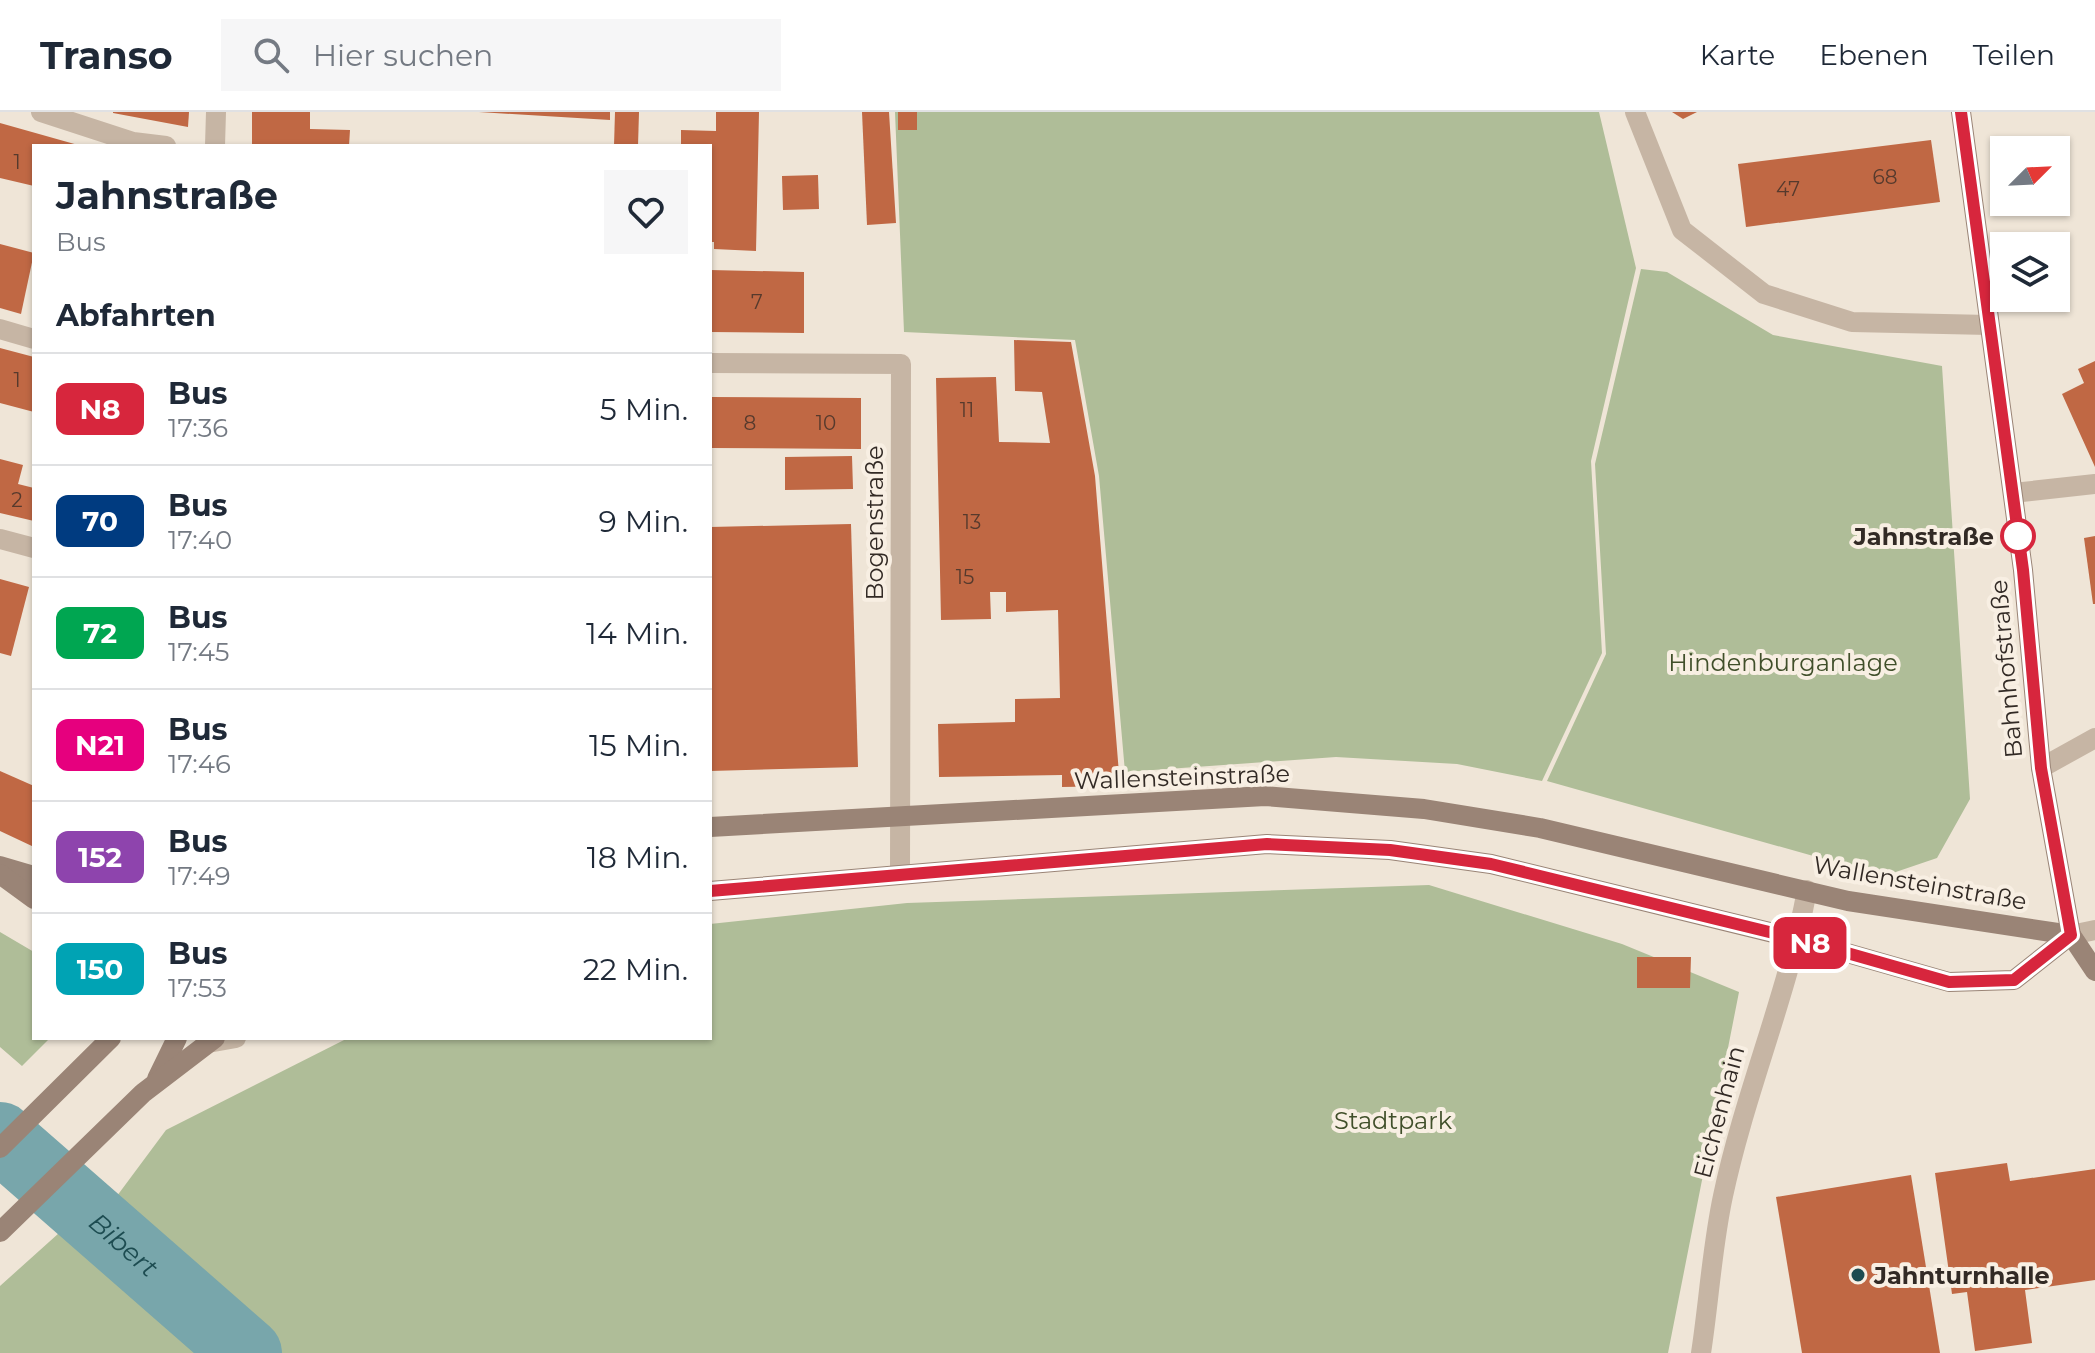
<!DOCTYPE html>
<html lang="de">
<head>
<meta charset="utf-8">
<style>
	body { margin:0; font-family:Montserrat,sans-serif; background:#f6f6f7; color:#1f2937; height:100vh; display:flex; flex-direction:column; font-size:30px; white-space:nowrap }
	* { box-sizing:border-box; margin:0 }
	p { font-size:26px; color:#747a83 }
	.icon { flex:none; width:44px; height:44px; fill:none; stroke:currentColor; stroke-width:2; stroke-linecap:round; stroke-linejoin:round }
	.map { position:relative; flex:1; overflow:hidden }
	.side { position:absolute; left:32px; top:32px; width:680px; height:896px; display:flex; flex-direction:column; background:#fff; border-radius:0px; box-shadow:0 2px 6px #0004 }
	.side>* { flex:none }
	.badge { padding:0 16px; border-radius:12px; font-size:28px; line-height:52px }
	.needle { width:52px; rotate:66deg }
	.controls { position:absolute; left:1990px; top:24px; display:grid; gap:16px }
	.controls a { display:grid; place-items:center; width:80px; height:80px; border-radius:0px; background:#fff; box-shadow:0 2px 6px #0004; font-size:40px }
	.map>.badge { position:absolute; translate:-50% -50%; box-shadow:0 0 0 4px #fff }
	h2 { padding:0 24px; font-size:30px; line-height:72px }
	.round { display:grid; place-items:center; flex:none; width:84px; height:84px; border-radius:0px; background:#f6f6f7 }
	.headline { display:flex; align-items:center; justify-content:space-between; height:136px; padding:0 24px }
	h1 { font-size:38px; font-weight:700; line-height:60px }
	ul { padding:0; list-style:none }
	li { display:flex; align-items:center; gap:24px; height:112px; padding:0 24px; border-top:2px solid #e0e1e3 }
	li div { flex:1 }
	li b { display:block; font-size:30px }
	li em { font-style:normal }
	li .badge { min-width:88px; font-weight:700; text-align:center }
	header { display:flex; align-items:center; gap:48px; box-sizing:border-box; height:112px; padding:0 40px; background:#fff; border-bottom:2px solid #e0e1e3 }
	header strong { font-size:38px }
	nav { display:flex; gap:44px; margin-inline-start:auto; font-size:28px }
	.search { width:560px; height:72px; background:#f6f6f7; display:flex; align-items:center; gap:20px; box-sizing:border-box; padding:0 28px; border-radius:0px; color:#747a83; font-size:30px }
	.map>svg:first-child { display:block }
</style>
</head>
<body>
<header>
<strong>Transo</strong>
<div class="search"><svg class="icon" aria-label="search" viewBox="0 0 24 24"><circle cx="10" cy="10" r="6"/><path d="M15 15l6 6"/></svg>Hier suchen</div>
<nav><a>Karte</a><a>Ebenen</a><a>Teilen</a></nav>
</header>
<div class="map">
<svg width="2095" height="1241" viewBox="0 0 2095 1241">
	<rect width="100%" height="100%" fill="#efe5d7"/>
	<g fill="#afbd98">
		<polygon points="895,0 1599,0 1636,156 1591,349 1602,541 1542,669 1457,652 1336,645 1125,660 1099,364 1075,228 904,220"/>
		<polygon points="1641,157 1667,160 1773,223 1942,254 1970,687 1937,746 1884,764 1547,669 1606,542 1595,352"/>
		<polygon points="1429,773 1622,832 1739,880 1668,1241 0,1241 0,1174 98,1086 111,1092 166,1018 348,926 710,926 710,812 907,791"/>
		<polygon points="0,820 34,840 34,926 50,926 22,954 0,935"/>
	</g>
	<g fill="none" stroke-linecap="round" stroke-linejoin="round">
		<path stroke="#78a6ab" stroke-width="70" id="s1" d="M0,1025L247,1241"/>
	</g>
	<g fill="#c06844">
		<polygon points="189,0 188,15 113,1 113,0"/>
		<polygon points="252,0 310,0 310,17 350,18 349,34 252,34"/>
		<polygon points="479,0 610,0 610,8"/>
		<polygon points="615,0 639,0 638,34 614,34"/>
		<polygon points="716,0 759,0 756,139 714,137 714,130 710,130 710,34 681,34 681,18 716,19"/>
		<polygon points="862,0 889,0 896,111 867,113"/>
		<rect x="898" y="0" width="19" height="18"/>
		<polygon points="1672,0 1697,0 1683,7"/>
		<polygon points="0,11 78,33 78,34 34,34 34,74 0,66"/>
		<polygon points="1931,28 1940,90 1746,115 1738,52"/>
		<polygon points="818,63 819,97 783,98 782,64"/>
		<polygon points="0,132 34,141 21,202 0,196"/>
		<polygon points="710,158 804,160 804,221 710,220"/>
		<polygon points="1014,228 1071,230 1095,364 1120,674 1062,675 1062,663 939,665 938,612 1015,610 1015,587 1060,586 1058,498 1006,500 1006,480 990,480 991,507 941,508 936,266 996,265 999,330 1050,331 1042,280 1015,279"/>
		<polygon points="0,236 34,245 34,300 0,291"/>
		<polygon points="2095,249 2095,355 2062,282 2084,271 2078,257"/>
		<polygon points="710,285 861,286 861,337 710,336"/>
		<polygon points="852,344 853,377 785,378 785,345"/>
		<polygon points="0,347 23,353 18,372 34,376 34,409 0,401"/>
		<polygon points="851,412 858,655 710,659 710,415"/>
		<polygon points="2095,424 2095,492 2093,492 2084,426"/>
		<polygon points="0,467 29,475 11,544 0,541"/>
		<polygon points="0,659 34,674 34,735 0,719"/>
		<polygon points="1637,845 1691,845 1690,876 1637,876"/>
		<polygon points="2007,1051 2010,1069 2095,1057 2095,1168 2025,1178 2032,1231 1975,1239 1967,1180 1952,1182 1935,1061"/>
		<polygon points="1911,1063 1940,1241 1802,1241 1776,1085"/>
	</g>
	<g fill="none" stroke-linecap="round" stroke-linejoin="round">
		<g stroke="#c6b5a4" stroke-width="20">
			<polyline points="2013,381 2095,372"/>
			<polyline points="208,931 236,926"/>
		</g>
		<g stroke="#c6b5a4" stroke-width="20">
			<polyline points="41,0 133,30 166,34"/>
			<polyline points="1635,0 1682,118 1764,182 1852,210 1989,213"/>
			<polyline points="215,34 216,0"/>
			<polyline points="0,217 34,227"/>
			<polyline points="710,251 901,252 900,761"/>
			<polyline points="0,427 34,436"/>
			<polyline points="2041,656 2095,626"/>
			<polyline points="2071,823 2095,818"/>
			<path d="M1701,1241C1709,1189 1712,1135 1723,1084C1745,980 1788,882 1807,778"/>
		</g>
		<g stroke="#9a8476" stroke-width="20">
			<polyline points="1961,0 2023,458 2041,656 2071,823 2095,859"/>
			<polyline points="710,715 1265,684 1424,697 1540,716 1848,789 2071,823"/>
			<polyline points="0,754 34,764"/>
			<polyline points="0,762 34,787"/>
			<polyline points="710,779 1267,732 1390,738 1491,752 1798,827 1949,870 2014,868 2071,823"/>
			<polyline points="157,967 177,926"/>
			<polyline points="0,1036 111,926"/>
			<polyline points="0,1120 143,981 215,926"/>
		</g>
	</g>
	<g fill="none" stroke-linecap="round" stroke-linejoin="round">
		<defs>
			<polyline id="line" points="710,779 1267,732 1390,738 1491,752 1798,827 1949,870 2014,868 2071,823 2041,656 2023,458 1961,0"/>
		</defs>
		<use href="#line" stroke="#fff" stroke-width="18"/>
		<use href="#line" stroke="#d7263d" stroke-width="12"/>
	</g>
	<circle fill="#fff" stroke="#d7263d" stroke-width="4" cx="2018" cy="424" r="16"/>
	<circle fill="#1d4c51" stroke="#f8efe3" stroke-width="3" cx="1858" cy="1163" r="8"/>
	<g text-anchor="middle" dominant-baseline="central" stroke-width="8" stroke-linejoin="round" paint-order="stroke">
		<g font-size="20" fill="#563a2d">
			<text x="17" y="50">1</text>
			<text x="1885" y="65">68</text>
			<text x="1788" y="77">47</text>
			<text x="757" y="190">7</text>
			<text x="17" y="268">1</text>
			<text x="967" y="298">11</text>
			<text x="750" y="311">8</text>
			<text x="826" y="311">10</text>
			<text x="17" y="388">2</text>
			<text x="972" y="410">13</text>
			<text x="965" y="465">15</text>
		</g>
		<g font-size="24" fill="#322a25" stroke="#f8efe3">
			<text transform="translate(874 411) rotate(-90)">Bogenstraße</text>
			<text transform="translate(2006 557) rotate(-95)">Bahnhofstraße</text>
			<text transform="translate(1182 665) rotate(-2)">Wallensteinstraße</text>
			<text transform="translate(1920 771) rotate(10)">Wallensteinstraße</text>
			<text transform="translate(1719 1000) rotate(-75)">Eichenhain</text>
		</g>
		<g font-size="24" font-weight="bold" fill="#322a25" stroke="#f8efe3" text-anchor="end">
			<text x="1994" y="424">Jahnstraße</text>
		</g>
		<g font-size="24" fill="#404f2a" stroke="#f8efe3">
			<text x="1783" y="550">Hindenburganlage</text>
			<text x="1393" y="1008">Stadtpark</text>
		</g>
		<g font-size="24" font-weight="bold" fill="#322a25" stroke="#f8efe3" text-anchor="start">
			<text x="1874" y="1163">Jahnturnhalle</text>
		</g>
		<g font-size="26" font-style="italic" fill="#1d4c51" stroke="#f8efe3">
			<text stroke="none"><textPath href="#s1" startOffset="164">Bibert</textPath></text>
		</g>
	</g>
</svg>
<div class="controls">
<a><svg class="needle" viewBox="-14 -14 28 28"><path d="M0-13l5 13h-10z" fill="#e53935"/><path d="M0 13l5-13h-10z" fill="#747a83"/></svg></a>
<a><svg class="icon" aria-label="layers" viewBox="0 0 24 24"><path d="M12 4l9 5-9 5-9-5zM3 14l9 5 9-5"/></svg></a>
</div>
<b class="badge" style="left:1810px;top:831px;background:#d7263d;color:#fff">N8</b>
<section class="side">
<div class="headline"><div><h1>Jahnstraße</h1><p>Bus</p></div><a class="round"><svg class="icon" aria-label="heart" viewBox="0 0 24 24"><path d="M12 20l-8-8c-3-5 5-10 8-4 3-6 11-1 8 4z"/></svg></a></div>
<h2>Abfahrten</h2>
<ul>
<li><span class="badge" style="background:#d7263d;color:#fff">N8</span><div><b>Bus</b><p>17:36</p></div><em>5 Min.</em></li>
<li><span class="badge" style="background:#003b80;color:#fff">70</span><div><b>Bus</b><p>17:40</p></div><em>9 Min.</em></li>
<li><span class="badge" style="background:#00a651;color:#fff">72</span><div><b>Bus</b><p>17:45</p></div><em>14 Min.</em></li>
<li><span class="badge" style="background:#e6007e;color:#fff">N21</span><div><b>Bus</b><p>17:46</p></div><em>15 Min.</em></li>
<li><span class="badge" style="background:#8e44ad;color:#fff">152</span><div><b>Bus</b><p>17:49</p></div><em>18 Min.</em></li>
<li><span class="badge" style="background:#00a3b4;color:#fff">150</span><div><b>Bus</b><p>17:53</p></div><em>22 Min.</em></li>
</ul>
</section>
</div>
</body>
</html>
